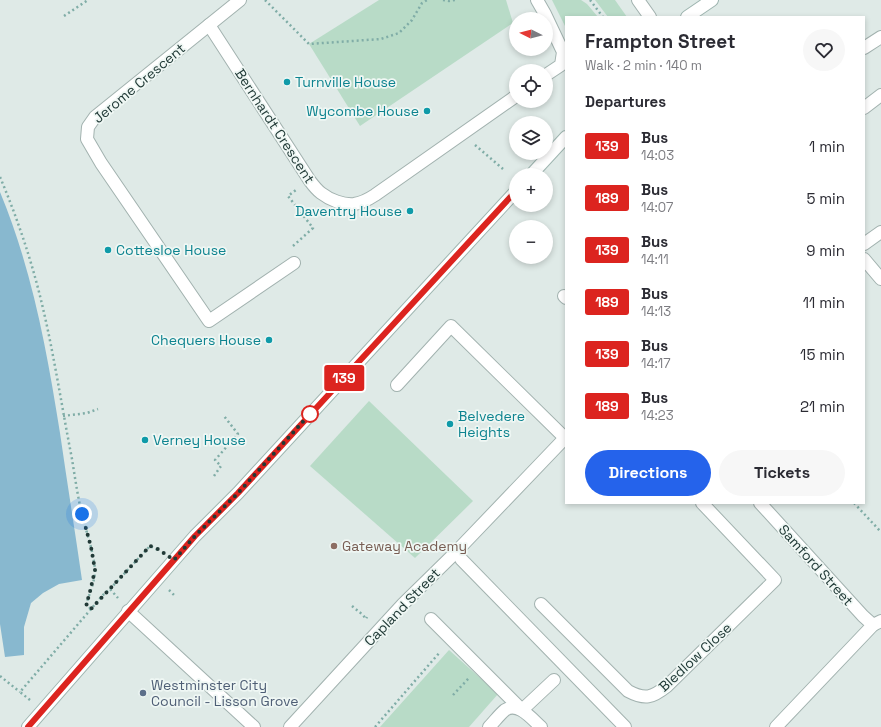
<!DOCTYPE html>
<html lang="en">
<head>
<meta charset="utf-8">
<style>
	body { margin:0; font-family:"Space Grotesk",sans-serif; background:#f7f7f7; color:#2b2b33; height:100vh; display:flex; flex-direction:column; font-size:15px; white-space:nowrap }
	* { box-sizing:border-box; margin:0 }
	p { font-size:13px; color:#7c7c81 }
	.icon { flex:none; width:22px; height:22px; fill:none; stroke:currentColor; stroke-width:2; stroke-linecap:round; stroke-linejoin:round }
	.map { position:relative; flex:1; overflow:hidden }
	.side { position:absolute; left:565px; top:16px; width:300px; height:488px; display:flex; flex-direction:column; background:#fff; border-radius:0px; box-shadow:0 2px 6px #0003 }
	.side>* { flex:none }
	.badge { padding:0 8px; border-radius:3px; font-size:14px; line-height:26px }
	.needle { width:26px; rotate:276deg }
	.tools { position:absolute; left:509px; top:12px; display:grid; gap:8px }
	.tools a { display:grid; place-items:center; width:44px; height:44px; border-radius:50%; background:#fff; box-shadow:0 2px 6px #0003; font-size:20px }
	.you { position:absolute; width:20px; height:20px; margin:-10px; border:3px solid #fff; border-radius:50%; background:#1a73e8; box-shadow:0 0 0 6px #1a73e833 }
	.map>.badge { position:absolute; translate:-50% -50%; box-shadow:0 0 0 2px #fff }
	h2 { padding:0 20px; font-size:15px; line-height:36px }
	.round { display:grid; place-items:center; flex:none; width:42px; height:42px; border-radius:21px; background:#f7f7f7 }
	.head { display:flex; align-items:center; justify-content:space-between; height:68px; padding:0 20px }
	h1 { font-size:19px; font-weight:700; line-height:30px }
	.primary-button { display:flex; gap:8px; margin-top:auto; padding:8px 20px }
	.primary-button a { flex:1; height:46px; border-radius:24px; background:#2563eb; color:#fff; font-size:16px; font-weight:700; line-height:46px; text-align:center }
	.primary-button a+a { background:#f7f7f7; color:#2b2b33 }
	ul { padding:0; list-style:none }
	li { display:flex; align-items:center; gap:12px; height:52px; padding:0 20px }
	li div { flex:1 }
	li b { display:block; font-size:15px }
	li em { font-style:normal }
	li .badge { min-width:44px; font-weight:700; text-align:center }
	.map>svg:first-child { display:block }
</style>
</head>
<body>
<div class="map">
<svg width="881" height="727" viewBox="0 0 881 727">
	<rect width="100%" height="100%" fill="#dfeae7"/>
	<g fill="#b8dbc7">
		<polygon points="379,0 506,0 513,23 360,126 309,44"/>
		<polygon points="552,0 581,0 587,4 598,17 566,17 566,28"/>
		<polygon points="595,0 615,0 627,17 608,17"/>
		<polygon points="369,401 473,501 415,558 310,466"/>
		<polygon points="449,650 498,694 469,727 380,727"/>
	</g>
	<path fill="#88b8cf" d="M0,192C32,269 47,351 60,433C67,482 75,531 82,580L59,584L43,593L31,603L24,627V655L5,657L0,624Z"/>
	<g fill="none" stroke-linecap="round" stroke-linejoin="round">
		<defs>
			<g id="service">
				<polyline points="564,296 566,298"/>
				<polyline points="461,559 625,727"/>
				<polyline points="431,619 522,710 554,680"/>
				<path d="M489,727C494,722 499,715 505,710C518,701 532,719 541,727"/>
			</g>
			<polyline id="pedestrian" points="776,727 873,625"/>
			<g id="minor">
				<polyline points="240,0 95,117 88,127 87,139 101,163 209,321 294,263"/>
				<polyline points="537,0 545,14 563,52 561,65 546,75"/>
				<polyline points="638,0 650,17"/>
				<path d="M209,25L310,181C313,185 317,190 321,193C330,200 343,205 354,204C361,203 369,199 375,195L516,96"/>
				<polyline points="864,48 881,37"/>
				<polyline points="864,108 881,95"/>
				<polyline points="864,244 881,232"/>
				<polyline points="864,259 881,279"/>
				<polyline points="397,385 451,326 565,438 566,436"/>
				<polyline points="760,503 863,616 873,625 881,621"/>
				<path d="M541,604L628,691C645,700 652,698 667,686L775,580L702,503"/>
				<polyline points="128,611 254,727"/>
				<polyline points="290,727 403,604 453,555 565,438"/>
			</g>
			<g id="secondary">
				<polyline points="687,17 712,0"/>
				<polyline points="531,175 566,137"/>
				<polyline points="28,727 195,536 238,493 516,191"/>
			</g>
		</defs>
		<use href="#service" stroke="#a2b2af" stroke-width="14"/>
		<use href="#pedestrian" stroke="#a2b2af" stroke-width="14"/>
		<use href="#minor" stroke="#a2b2af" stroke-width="14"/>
		<use href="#secondary" stroke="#9fb6b1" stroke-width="14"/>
		<g stroke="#80ada7" stroke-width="2.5" stroke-dasharray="2 3" stroke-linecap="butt">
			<polyline points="265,0 309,44 381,39 399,33 412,20 422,3 427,0"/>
			<polyline points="443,0 449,1 455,0"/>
			<polyline points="590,0 603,17"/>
			<polyline points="64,16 88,0"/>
			<polyline points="475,145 503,169"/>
			<path d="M0,177C16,215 29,253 39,292C53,347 61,403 72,459C75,478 78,497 82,516C87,533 93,551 95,569C96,577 89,596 86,604L91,609"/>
			<polyline points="293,246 313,228 288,196 296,190"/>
			<polyline points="63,416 87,413 98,409"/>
			<polyline points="214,476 221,466 215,460 238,434 224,416"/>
			<polyline points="854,503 881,532"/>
			<polyline points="110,589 150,546 160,551"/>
			<polyline points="169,590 175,596"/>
			<polyline points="352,606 363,615 366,619 367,617"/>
			<polyline points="0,676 20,692"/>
			<polyline points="453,695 469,678"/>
			<polyline points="30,700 20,692 103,595 110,589 118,598"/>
			<polyline points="375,727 440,652"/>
		</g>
		<use href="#service" stroke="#fff" stroke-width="12"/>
		<use href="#pedestrian" stroke="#fff" stroke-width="12"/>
		<use href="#minor" stroke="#fff" stroke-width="12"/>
		<use href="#secondary" stroke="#fff" stroke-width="12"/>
	</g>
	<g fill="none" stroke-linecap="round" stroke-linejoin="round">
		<defs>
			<polyline id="line" points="28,727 195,536 238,493 516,191"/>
		</defs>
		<use href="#line" stroke="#fff" stroke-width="9"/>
		<use href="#line" stroke="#dc241f" stroke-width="6"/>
		<polyline stroke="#213a37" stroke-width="4" stroke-dasharray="0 7.2" points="82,514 91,547 95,570 89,596 86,604 91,609 150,546 158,549 174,560 195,536 238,493 310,414"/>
	</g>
	<g fill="#0f9aa8" stroke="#eff7f4" stroke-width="1.5">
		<circle cx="287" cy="82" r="4"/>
		<circle cx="427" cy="111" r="4"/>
		<circle cx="410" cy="211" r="4"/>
		<circle cx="108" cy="250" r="4"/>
		<circle cx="269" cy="340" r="4"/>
		<circle cx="450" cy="424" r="4"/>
		<circle cx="145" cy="440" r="4"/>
	</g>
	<circle fill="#fff" stroke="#dc241f" stroke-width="2" cx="310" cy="414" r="8"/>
	<circle fill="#8d6e63" stroke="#eff7f4" stroke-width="1.5" cx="334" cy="546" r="4"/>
	<circle fill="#5c6f8a" stroke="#eff7f4" stroke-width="1.5" cx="143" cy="693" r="4"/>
	<g text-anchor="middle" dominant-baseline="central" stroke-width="3.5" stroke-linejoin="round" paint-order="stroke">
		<g font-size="14" fill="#0d838f" stroke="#eff7f4" text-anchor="start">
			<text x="295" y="82">Turnville House</text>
			<text x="419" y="111" text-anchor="end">Wycombe House</text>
			<text x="402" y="211" text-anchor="end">Daventry House</text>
			<text x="116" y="250">Cottesloe House</text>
			<text x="261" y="340" text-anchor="end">Chequers House</text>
			<text x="458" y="416">Belvedere<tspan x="458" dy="16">Heights</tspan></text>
			<text x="153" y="440">Verney House</text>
		</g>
		<g font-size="14" fill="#213a37" stroke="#eff7f4">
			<text transform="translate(139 83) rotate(-40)">Jerome Crescent</text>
			<text transform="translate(275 126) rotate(57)">Bernhardt Crescent</text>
			<text transform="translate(816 565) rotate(48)">Samford Street</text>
			<text transform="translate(402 607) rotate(-46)">Capland Street</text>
			<text transform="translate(695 657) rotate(-43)">Bledlow Close</text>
		</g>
		<g font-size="14" fill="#785e54" stroke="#eff7f4" text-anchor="start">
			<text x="342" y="546">Gateway Academy</text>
		</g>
		<g font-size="14" fill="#4e5e75" stroke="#eff7f4" text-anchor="start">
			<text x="151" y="685">Westminster City<tspan x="151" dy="16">Council - Lisson Grove</tspan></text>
		</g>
	</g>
</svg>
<div class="tools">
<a><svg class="needle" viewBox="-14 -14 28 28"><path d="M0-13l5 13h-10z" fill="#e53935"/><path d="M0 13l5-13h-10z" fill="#7c7c81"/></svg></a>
<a><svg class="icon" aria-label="locate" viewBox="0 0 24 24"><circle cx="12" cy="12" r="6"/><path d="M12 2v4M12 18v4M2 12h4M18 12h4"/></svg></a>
<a><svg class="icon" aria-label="layers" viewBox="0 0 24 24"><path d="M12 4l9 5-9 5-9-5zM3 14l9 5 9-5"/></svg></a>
<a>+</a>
<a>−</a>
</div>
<div class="you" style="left:82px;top:514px"></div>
<b class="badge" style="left:344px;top:378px;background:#dc241f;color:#fff">139</b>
<section class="side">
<div class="head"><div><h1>Frampton Street</h1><p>Walk · 2 min · 140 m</p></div><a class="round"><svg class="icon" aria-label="heart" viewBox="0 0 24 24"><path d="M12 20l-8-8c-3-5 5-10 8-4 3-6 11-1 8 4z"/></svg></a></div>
<h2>Departures</h2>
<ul>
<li><span class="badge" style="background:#dc241f;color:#fff">139</span><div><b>Bus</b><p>14:03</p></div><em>1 min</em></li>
<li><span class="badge" style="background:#dc241f;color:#fff">189</span><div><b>Bus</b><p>14:07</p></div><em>5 min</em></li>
<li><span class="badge" style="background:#dc241f;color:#fff">139</span><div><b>Bus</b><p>14:11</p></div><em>9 min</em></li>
<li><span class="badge" style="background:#dc241f;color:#fff">189</span><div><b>Bus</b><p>14:13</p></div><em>11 min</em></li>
<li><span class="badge" style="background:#dc241f;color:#fff">139</span><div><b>Bus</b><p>14:17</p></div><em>15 min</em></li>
<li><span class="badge" style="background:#dc241f;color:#fff">189</span><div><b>Bus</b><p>14:23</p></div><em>21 min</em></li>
</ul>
<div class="primary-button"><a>Directions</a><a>Tickets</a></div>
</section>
</div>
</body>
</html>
